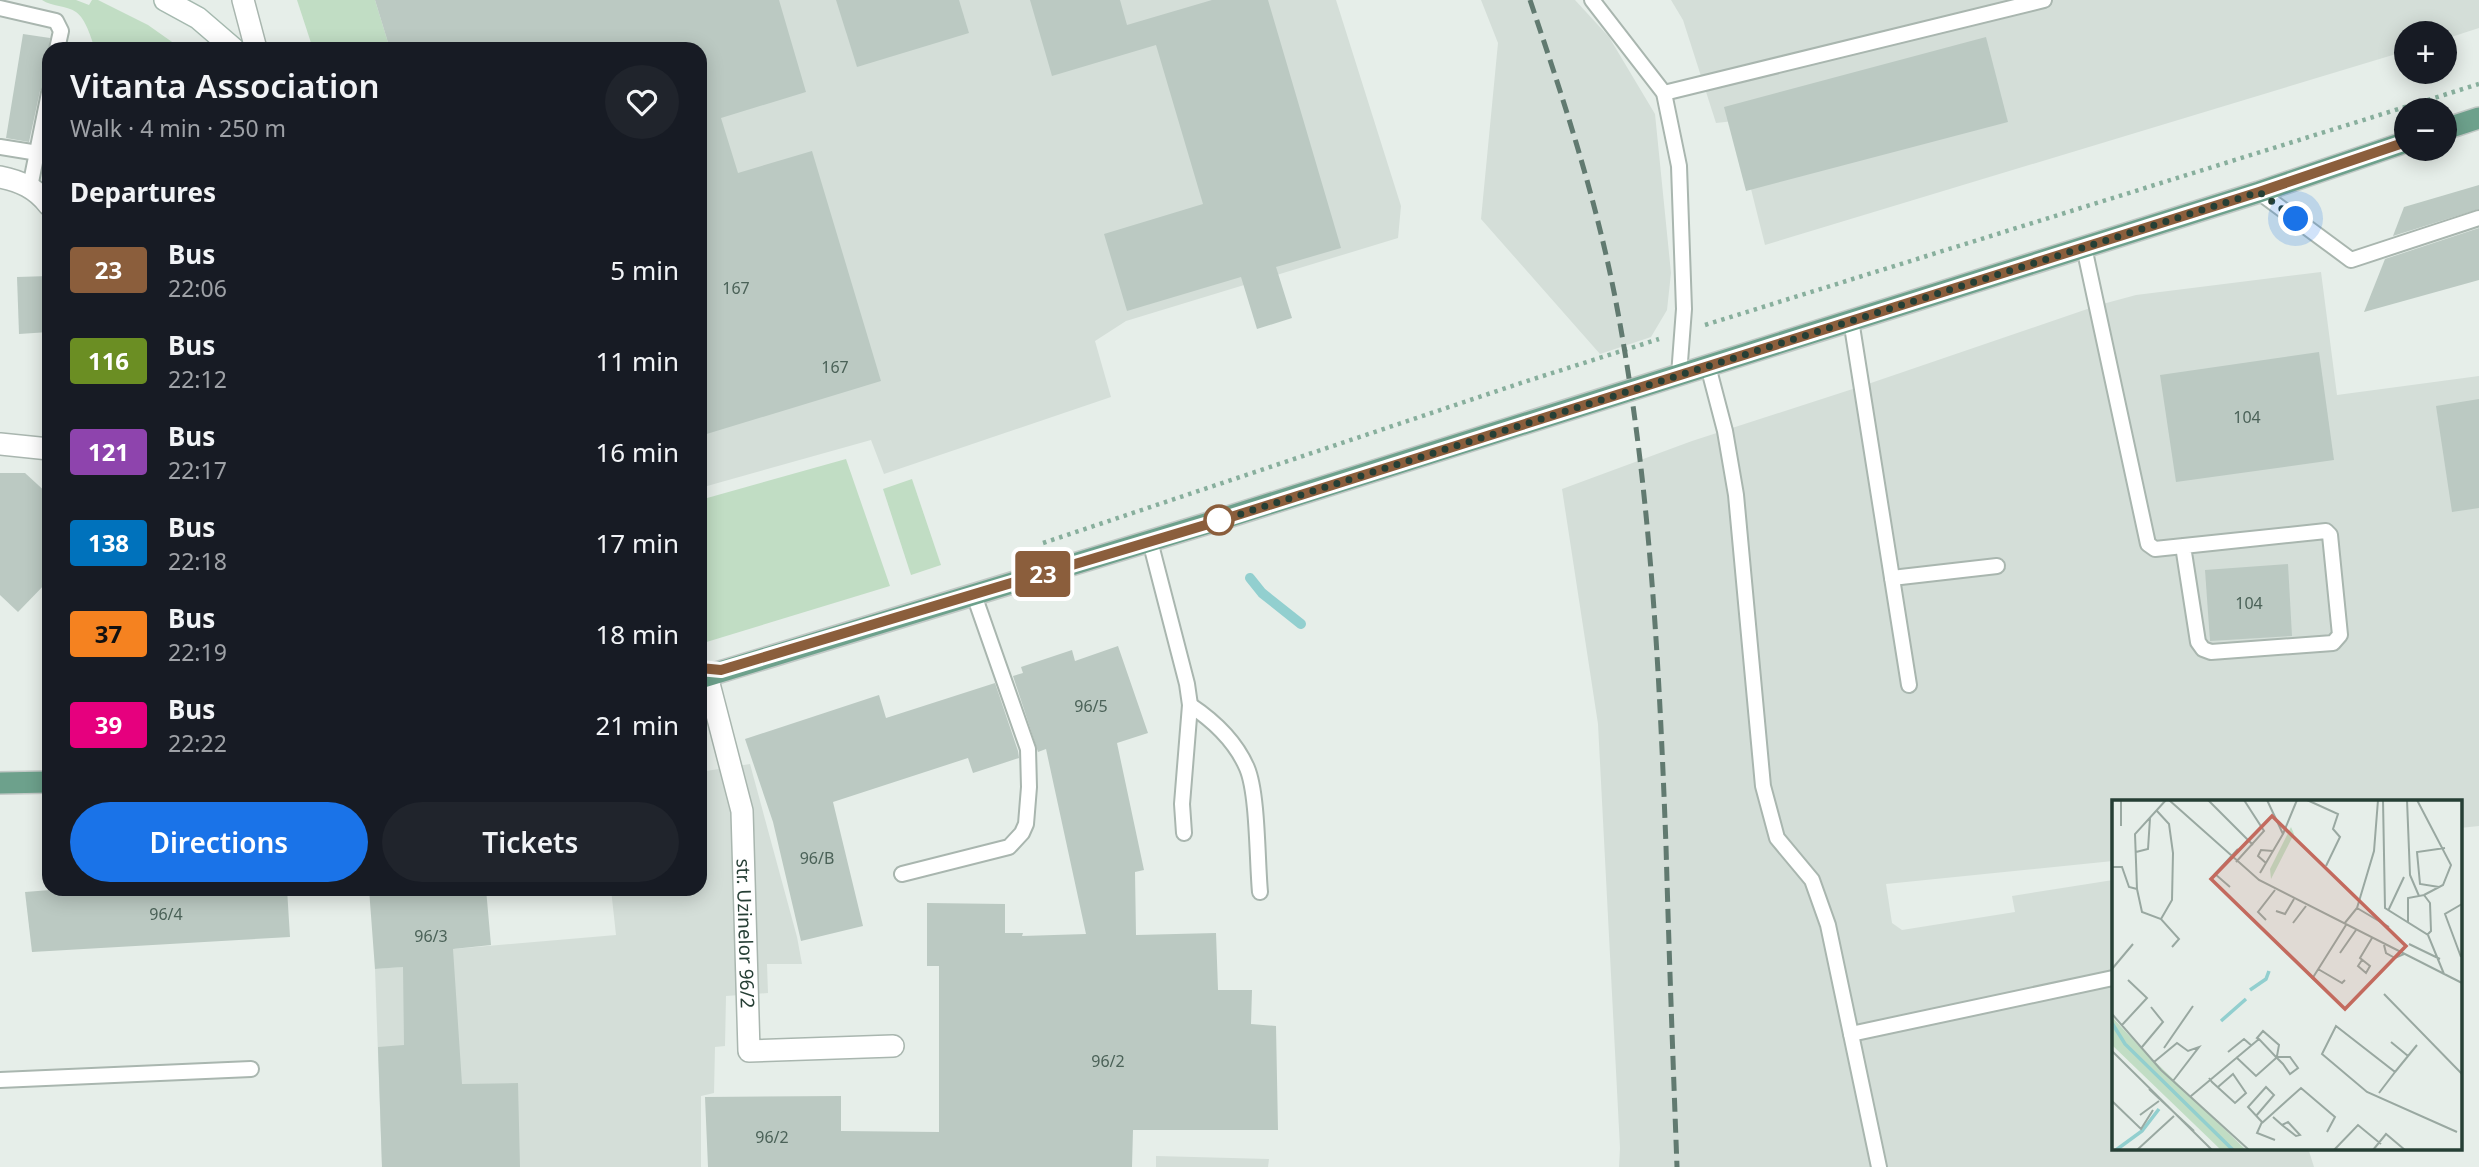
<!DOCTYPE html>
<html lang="en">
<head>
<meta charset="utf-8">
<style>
	body { margin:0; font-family:"Noto Sans",sans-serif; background:#20242c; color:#f1f3f6; height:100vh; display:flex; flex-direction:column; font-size:26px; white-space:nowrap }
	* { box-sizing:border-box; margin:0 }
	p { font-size:23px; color:#9ea1a6 }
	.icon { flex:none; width:38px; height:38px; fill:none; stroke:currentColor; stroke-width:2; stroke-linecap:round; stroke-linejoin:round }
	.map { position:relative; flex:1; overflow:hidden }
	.side { position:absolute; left:42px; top:42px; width:665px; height:854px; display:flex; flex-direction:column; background:#171b24; border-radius:21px; box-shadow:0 4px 18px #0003 }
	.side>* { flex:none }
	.badge { padding:0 14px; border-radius:5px; font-size:24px; line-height:46px }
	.controls { position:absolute; left:2394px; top:21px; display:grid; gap:14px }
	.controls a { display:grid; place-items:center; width:63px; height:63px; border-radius:50%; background:#171b24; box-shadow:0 4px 18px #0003; font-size:35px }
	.you { position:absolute; width:35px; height:35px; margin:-18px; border:5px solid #fff; border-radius:50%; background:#1a73e8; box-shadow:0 0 0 10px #1a73e833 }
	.map>.badge { position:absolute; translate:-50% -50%; box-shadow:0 0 0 4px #fff }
	h2 { padding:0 28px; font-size:26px; line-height:63px }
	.round { display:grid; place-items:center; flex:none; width:74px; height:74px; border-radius:37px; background:#20242c }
	.headline { display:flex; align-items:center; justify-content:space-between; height:119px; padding:0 28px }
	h1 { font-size:33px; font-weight:600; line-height:52px }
	.action { display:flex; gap:14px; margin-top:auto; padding:14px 28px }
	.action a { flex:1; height:80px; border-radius:42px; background:#1a73e8; color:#fff; font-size:28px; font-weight:600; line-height:80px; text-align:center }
	.action a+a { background:#20242c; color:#f1f3f6 }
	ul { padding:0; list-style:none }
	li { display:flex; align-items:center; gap:21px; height:91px; padding:0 28px }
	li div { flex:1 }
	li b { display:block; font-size:26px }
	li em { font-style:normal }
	li .badge { min-width:77px; font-weight:700; text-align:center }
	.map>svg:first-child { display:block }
</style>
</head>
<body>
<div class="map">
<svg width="2479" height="1167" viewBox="0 0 2479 1167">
	<rect width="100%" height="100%" fill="#e6eee9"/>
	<g fill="#d4ded8">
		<polygon points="381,0 1336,0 1401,206 1398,238 1126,321 1095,341 1111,397 884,474 871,440 700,488 700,49"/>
		<polygon points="1481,0 1575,0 1609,37 1655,114 1671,273 1667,310 1651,337 1600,354 1481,219 1498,43"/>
		<polygon points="1671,0 2479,0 2479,28 2445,39 2445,33 2406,33 2406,51 1765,245 1734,121 1716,123 1683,20"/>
		<polygon points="2321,272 2337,395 2479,376 2479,826 2460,828 2460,801 2113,801 2113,861 1886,884 1892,923 1902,930 2015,912 2012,896 2113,880 2113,1148 2308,1148 2314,1167 1619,1167 1620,1148 1598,724 1562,489 1692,441 1865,385 2099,305 2136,295"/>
		<polygon points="750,764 797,937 802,964 767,964 768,993 726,996 725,1046 715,1047 714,1093 701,1096 701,1167 382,1167 375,969 453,963 453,949 616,935 611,889 700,889 700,772"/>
		<polygon points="1156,1156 1269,1159 1268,1167 1156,1167"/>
	</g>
	<g fill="#c1ddc4">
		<path d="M42,0H76L89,5L92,0H98L148,25L182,49H95C91,38 86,19 76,12C66,5 52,7 42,0Z"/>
		<polygon points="297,0 375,0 390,49 313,49"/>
		<polygon points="846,459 890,586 700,644 700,500"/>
		<polygon points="912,479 941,565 911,575 883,489"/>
	</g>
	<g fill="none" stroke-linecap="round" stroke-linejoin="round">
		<polyline stroke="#92cfcf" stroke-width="10" points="1250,578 1262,593 1301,624"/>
	</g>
	<g fill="#bbc9c2">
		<polygon points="375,0 779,0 806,92 721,118 738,173 812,151 881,381 700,436 700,49 390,49"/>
		<polygon points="836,0 959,0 969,33 857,67"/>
		<polygon points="1030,0 1120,0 1127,25 1212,0 1268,0 1341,248 1276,267 1292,318 1257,329 1241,277 1127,311 1104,234 1203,204 1156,45 1052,76"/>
		<polygon points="23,34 50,38 44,85 40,91 29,142 6,138"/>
		<polygon points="1986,37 2008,122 1746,191 1724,107"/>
		<polygon points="2479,185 2479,209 2393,236 2404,207"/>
		<polygon points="2479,228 2479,280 2364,312 2385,259"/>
		<polygon points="49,276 49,332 19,334 17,277"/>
		<polygon points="2319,352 2334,460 2176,482 2160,375"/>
		<polygon points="2479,399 2479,508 2452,512 2436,406"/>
		<polygon points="0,473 25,473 49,495 49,580 18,612 0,595"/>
		<polygon points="2288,564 2292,636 2210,641 2205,570"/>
		<polygon points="1118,646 1148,733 1117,743 1144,870 1135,872 1136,935 1216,933 1218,990 1252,990 1251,1024 1276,1026 1278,1130 1133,1130 1132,1167 708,1167 705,1097 841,1096 841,1131 939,1132 939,966 927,966 927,903 1005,904 1005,933 1023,933 1022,936 1086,934 1046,749 1038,752 1013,676 1023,673 1021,667 1072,650 1075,661"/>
		<polygon points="995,683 1018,751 1019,758 973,773 968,758 833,802 863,926 801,941 773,822 745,739 879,695 886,718"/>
		<polygon points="63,889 287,889 290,937 32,952 25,892"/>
		<polygon points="369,889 486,889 491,945 453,949 462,1084 518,1083 520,1167 382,1167 378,1047 404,1045 403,967 375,969"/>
	</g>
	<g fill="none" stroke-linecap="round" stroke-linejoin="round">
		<defs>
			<g id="lane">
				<polyline points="1592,0 1664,93 1679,166 1684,309 1679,375"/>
				<polyline points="0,8 56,21 61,31 57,49"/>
				<polyline points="1664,93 2044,0"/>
				<polyline points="0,147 38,153"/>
				<polyline points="30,187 49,93"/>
				<polyline points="2259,192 2351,260 2479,218"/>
				<polyline points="2084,247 2148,544 2155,549 2326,531 2330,535 2340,635 2333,643 2211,652 2203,649 2198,642 2183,546"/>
				<polyline points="1851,320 1909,685"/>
				<polyline points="1708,366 1725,431 1736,495 1763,786 1777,838 1812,880 1828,925 1879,1167"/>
				<polyline points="1150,541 1187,684 1190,705 1182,804 1184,833"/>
				<polyline points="1892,578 1997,566"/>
				<path d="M1190,705C1214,721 1235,740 1247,768C1258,794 1257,861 1260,892"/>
				<polyline points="902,874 1009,847 1022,833 1026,824 1029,787 1028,749 974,595"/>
				<polyline points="1851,1034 2113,978"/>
				<polyline points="0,1080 251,1069"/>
			</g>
			<g id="street">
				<polyline points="243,0 256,49"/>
				<path d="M0,177C20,181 36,188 49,205"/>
				<polyline points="0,444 49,449"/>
				<path id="s1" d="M707,676L742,811L749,1051L893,1046"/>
			</g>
			<polyline id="secondary" points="165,0 198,18 234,49"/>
			<g id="primary">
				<polyline points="2445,129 2479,118"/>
				<polyline points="700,678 1212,522 2259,192 2406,142"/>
				<polyline points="0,783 49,782"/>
			</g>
		</defs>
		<use href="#lane" stroke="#a9b6af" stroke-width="18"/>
		<use href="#street" stroke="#a9b6af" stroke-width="24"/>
		<use href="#secondary" stroke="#a5b9af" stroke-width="24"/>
		<use href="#primary" stroke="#c2c9c6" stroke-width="24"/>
		<g stroke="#88af9d" stroke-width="4.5" stroke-dasharray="3.5 5" stroke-linecap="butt">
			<polyline points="1705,325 2479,84"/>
			<polyline points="1043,543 1524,382 1659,339"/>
		</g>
		<use href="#lane" stroke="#fff" stroke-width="14"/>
		<use href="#street" stroke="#fff" stroke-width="21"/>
		<use href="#secondary" stroke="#fff" stroke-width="21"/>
		<use href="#primary" stroke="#6da18c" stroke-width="21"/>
		<path stroke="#617a70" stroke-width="5" stroke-dasharray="14 7" stroke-linecap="butt" d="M1530,0C1563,98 1595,195 1615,297C1650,478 1659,662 1666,846C1669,953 1673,1060 1677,1167"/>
	</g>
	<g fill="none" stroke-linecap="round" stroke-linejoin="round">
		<defs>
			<polyline id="line" points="700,668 721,670 1212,523 2259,192 2406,142"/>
		</defs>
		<use href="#line" stroke="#fff" stroke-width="16"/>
		<use href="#line" stroke="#8b5e3c" stroke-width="10"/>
		<polyline stroke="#263f35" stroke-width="7" stroke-dasharray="0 12.6" points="1219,520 1212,523 2259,192 2296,219"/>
	</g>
	<circle fill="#fff" stroke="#8b5e3c" stroke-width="3.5" cx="1219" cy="520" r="14"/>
	<g text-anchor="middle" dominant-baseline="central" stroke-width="6" stroke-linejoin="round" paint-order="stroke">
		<g font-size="16" fill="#4b6258">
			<text x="736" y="288">167</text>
			<text x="835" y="367">167</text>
			<text x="2247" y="417">104</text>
			<text x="2249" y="603">104</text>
			<text x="1091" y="706">96/5</text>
			<text x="817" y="858">96/B</text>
			<text x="166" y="914">96/4</text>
			<text x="431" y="936">96/3</text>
			<text x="1108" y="1061">96/2</text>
			<text x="772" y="1137">96/2</text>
		</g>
		<g font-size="19" fill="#263f35" stroke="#f7faf8">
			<text stroke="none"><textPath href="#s1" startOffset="262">str. Uzinelor 96/2</textPath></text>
		</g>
	</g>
	<g transform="translate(2112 800)">
		<rect width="350" height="350" fill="#e6eee9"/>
		<path d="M179,27L182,34L159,79L158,69ZM0,217L26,245L134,350H109L0,245Z" fill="#c1ddc4"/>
		<path fill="none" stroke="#92cfcf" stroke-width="3.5" d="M138,190L154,179L157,171M109,221L134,199M0,223L13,244L121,350M4,350L30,331L47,309"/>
		<path fill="none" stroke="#99a8a1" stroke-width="2" d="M9,0V26M54,0L23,34L25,89L30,112L49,119L67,139L60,147M57,0L147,80L350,183M96,0L141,45M195,0L226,14L221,29L228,37L214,66M271,0L273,108L316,135L332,174M295,0L298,75L307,96M305,0L339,65L331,85L312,95M45,11L57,24L61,53L60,100L49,119M171,34L185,0M24,52L36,49L38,18M124,62L152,31L132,0M154,63L146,56L149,50L161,51M0,67H10L17,87L25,89M148,73L171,34L155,0M118,87L103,74L126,49M327,87L308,84L305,52L333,48M245,108L277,127M164,111L173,114L182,99M276,111L292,77M154,120L146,112L163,90M296,122V98L312,95L318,103L319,131L315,135M181,123L194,106M232,124L245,108L262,51L266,0M297,144L328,159M272,145L274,153L283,158L292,154M228,153L244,130M349,157L333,114L350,104M250,160L246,166L254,173L258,166L248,158L260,138M0,169L21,144M206,169L230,183L233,180M200,179L234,125M272,194L350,274M0,214L49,270L137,350M10,225L35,198L16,180M279,242L296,256M30,247L51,222L39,207M52,248L81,206M0,251L100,350M116,252L132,239L140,246M124,257L144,276L163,259L164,258V257L165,256L167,245L151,231L145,238L147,239L164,257L171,264L178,274L186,268L178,257H164M42,262L65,243L76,251L87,247L61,281M283,272L305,245M97,278L100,282L123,303L134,293L121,274L106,287M37,289L82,331M267,293L283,272L224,226L210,254L255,292L345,332M79,296L147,239M0,301L29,329L41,310M28,315L47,301M144,316L162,295L154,287L136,307L150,322L145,333L163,340M161,317L170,325L184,336L188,335L176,322L170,325M150,323L189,288L223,317L215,332M25,350L62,316M222,350L246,325L269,344M261,350L274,334L293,350"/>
		<path fill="#c36a5e" fill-opacity="0.15" stroke="#c36a5e" stroke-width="3.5" d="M160,16L294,146L233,209L99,79Z"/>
		<rect width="350" height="350" fill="none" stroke="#263f35" stroke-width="3.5"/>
	</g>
</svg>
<div class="controls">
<a>+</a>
<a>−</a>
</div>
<div class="you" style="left:2296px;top:219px"></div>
<b class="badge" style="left:1043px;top:574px;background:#8b5e3c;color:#fff">23</b>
<section class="side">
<div class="headline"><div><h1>Vitanta Association</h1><p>Walk · 4 min · 250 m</p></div><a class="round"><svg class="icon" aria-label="heart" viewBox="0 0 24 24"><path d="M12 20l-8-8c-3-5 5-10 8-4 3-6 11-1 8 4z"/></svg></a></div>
<h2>Departures</h2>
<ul>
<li><span class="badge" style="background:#8b5e3c;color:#fff">23</span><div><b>Bus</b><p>22:06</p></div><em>5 min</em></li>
<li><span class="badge" style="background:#6b8e23;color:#fff">116</span><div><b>Bus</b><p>22:12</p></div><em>11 min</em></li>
<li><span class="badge" style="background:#8e44ad;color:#fff">121</span><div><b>Bus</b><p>22:17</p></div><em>16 min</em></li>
<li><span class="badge" style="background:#0072bc;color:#fff">138</span><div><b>Bus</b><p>22:18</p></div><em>17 min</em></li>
<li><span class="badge" style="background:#f58220;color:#111">37</span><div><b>Bus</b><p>22:19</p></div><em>18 min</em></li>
<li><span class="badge" style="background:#e6007e;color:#fff">39</span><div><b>Bus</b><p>22:22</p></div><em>21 min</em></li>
</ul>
<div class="action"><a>Directions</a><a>Tickets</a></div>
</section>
</div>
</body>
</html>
